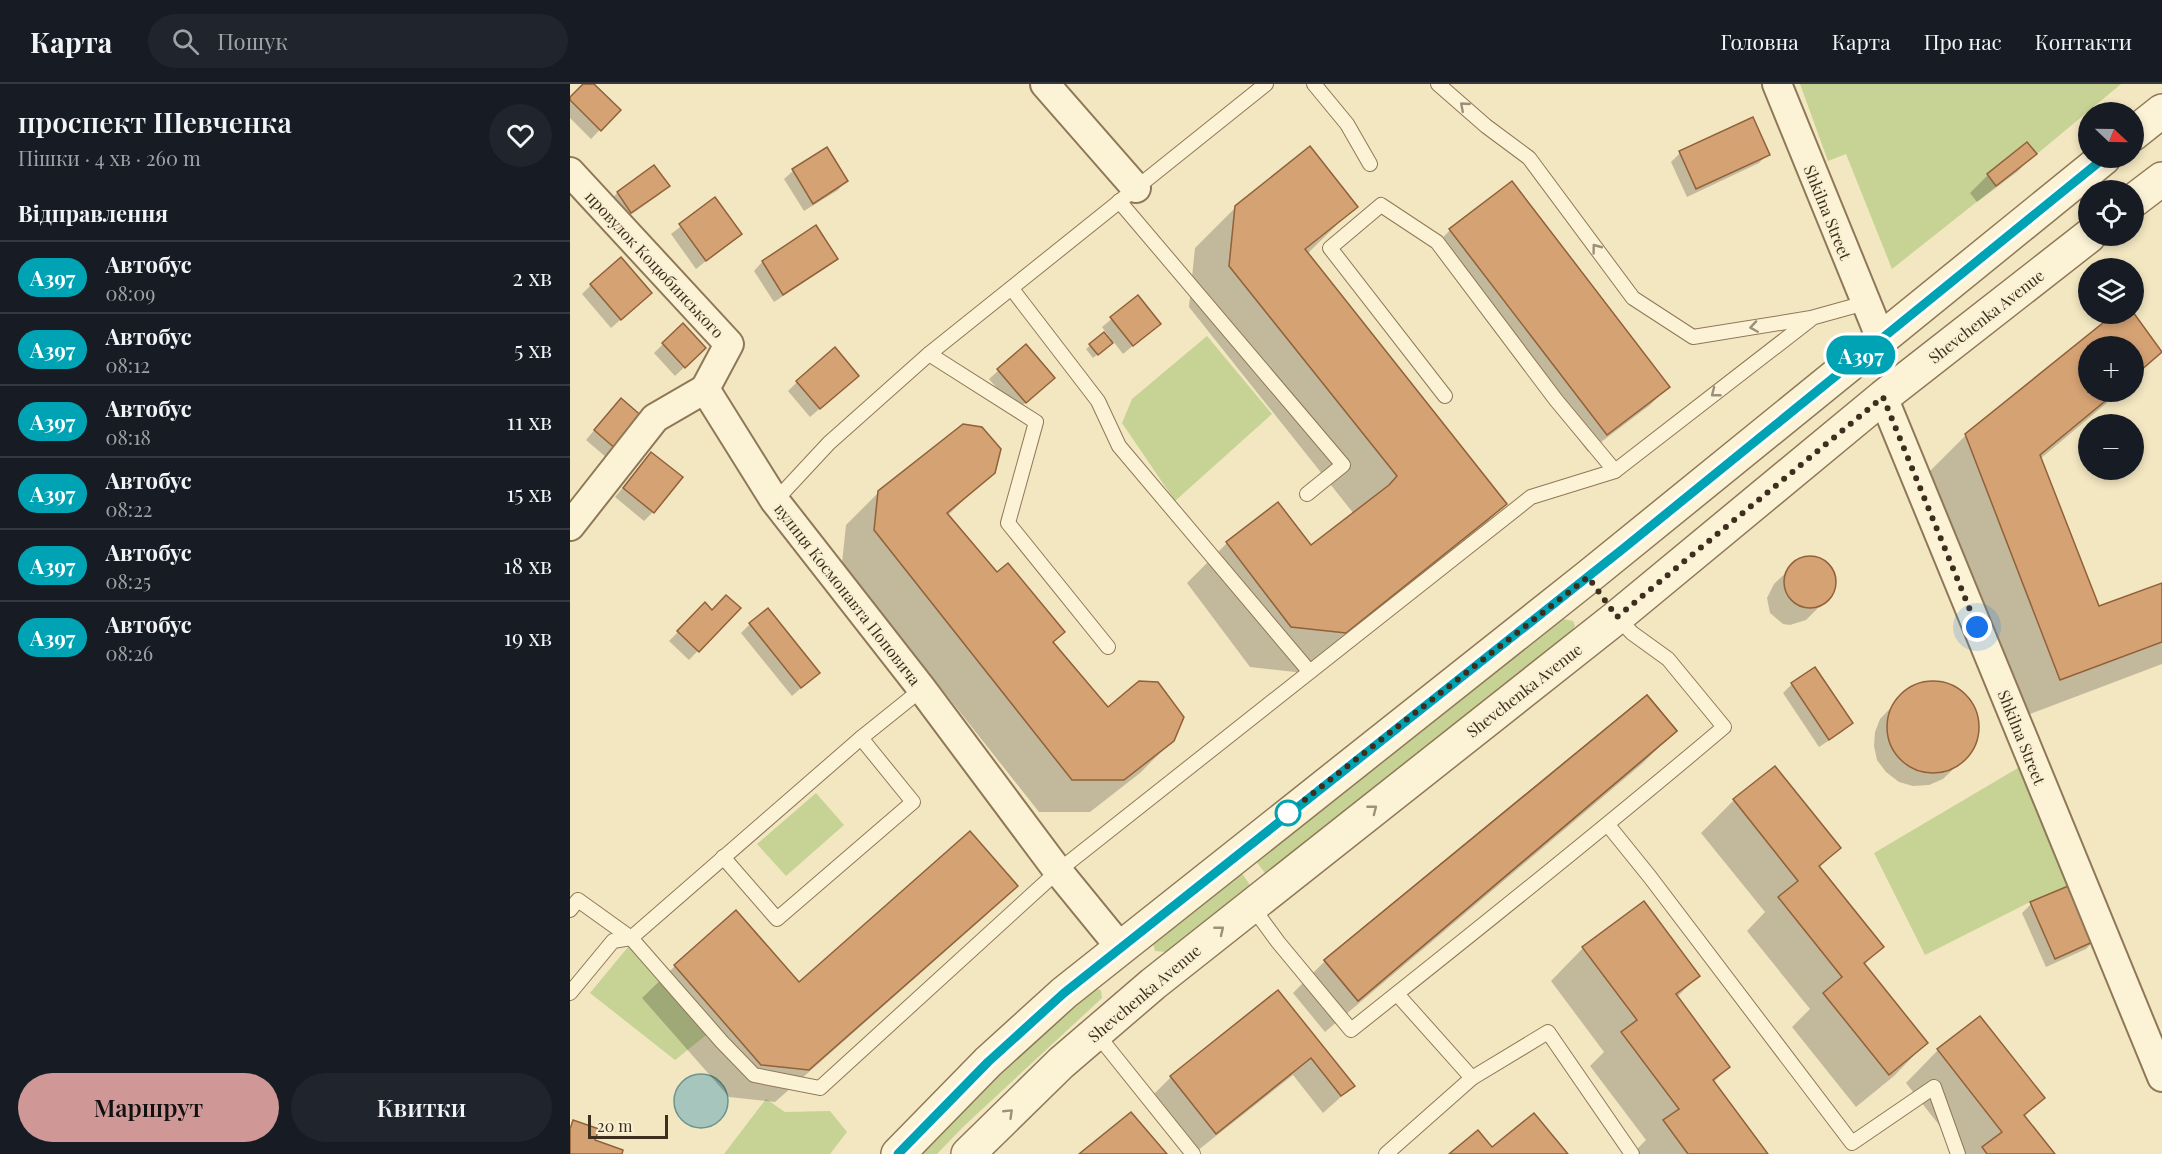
<!DOCTYPE html>
<html lang="uk">
<head>
<meta charset="utf-8">
<style>
	body { margin:0; font-family:"Playfair Display",serif; background:#20242c; color:#f1f3f6; height:100vh; display:flex; flex-direction:column; font-size:22px; white-space:nowrap }
	* { box-sizing:border-box; margin:0 }
	p { font-size:20px; color:#9ea1a6 }
	.icon { flex:none; width:33px; height:33px; fill:none; stroke:currentColor; stroke-width:2; stroke-linecap:round; stroke-linejoin:round }
	.map { position:relative; flex:1; overflow:hidden }
	.details { display:flex; flex-direction:column; background:#171b24; width:570px }
	.details>* { flex:none }
	.badge { padding:0 12px; border-radius:20px; font-size:21px; line-height:39px }
	.needle { width:39px; rotate:112deg }
	.fabs { position:absolute; left:1508px; top:18px; display:grid; gap:12px }
	.fabs a { display:grid; place-items:center; width:66px; height:66px; border-radius:50%; background:#171b24; box-shadow:0 3px 9px #0003; font-size:30px }
	.scale { position:absolute; left:18px; bottom:15px; width:80px; box-sizing:border-box; padding-left:6px; border:3px solid #3d2e1d; border-top:0; font-size:16px; line-height:21px; white-space:nowrap; color:#3d2e1d; -webkit-text-stroke:4px #f9f0d3; paint-order:stroke }
	.you { position:absolute; width:30px; height:30px; margin:-15px; border:4px solid #fff; border-radius:50%; background:#1a73e8; box-shadow:0 0 0 9px #1a73e833 }
	.map>.badge { position:absolute; translate:-50% -50%; box-shadow:0 0 0 3px #fff }
	h2 { padding:0 18px; font-size:22px; line-height:54px }
	.round { display:grid; place-items:center; flex:none; width:63px; height:63px; border-radius:32px; background:#20242c }
	.summary { display:flex; align-items:center; justify-content:space-between; height:102px; padding:0 18px }
	h1 { font-size:28px; font-weight:600; line-height:45px }
	.cta { display:flex; gap:12px; margin-top:auto; padding:12px 18px }
	.cta a { flex:1; height:69px; border-radius:36px; background:#cf9796; color:#111; font-size:24px; font-weight:600; line-height:69px; text-align:center }
	.cta a+a { background:#20242c; color:#f1f3f6 }
	ul { padding:0; list-style:none }
	li { display:flex; align-items:center; gap:18px; height:72px; padding:0 18px; border-top:2px solid #363941 }
	li div { flex:1 }
	li b { display:block; font-size:22px }
	li em { font-style:normal }
	li .badge { min-width:66px; font-weight:700; text-align:center }
	header { display:flex; align-items:center; gap:36px; box-sizing:border-box; height:84px; padding:0 30px; background:#171b24; border-bottom:2px solid #363941 }
	header strong { font-size:28px }
	nav { display:flex; gap:33px; margin-inline-start:auto; font-size:21px }
	.search { width:420px; height:54px; background:#20242c; display:flex; align-items:center; gap:15px; box-sizing:border-box; padding:0 21px; border-radius:33px; color:#9ea1a6; font-size:22px }
	main { display:flex; flex:1; min-height:0 }
	.map>svg:first-child { display:block }
</style>
</head>
<body>
<header>
<strong>Карта</strong>
<div class="search"><svg class="icon" aria-label="search" viewBox="0 0 24 24"><circle cx="10" cy="10" r="6"/><path d="M15 15l6 6"/></svg>Пошук</div>
<nav><a>Головна</a><a>Карта</a><a>Про нас</a><a>Контакти</a></nav>
</header>
<main>
<section class="details">
<div class="summary"><div><h1>проспект Шевченка</h1><p>Пішки · 4 хв · 260 m</p></div><a class="round"><svg class="icon" aria-label="heart" viewBox="0 0 24 24"><path d="M12 20l-8-8c-3-5 5-10 8-4 3-6 11-1 8 4z"/></svg></a></div>
<h2>Відправлення</h2>
<ul>
<li><span class="badge" style="background:#00a3b4;color:#fff">А397</span><div><b>Автобус</b><p>08:09</p></div><em>2 хв</em></li>
<li><span class="badge" style="background:#00a3b4;color:#fff">А397</span><div><b>Автобус</b><p>08:12</p></div><em>5 хв</em></li>
<li><span class="badge" style="background:#00a3b4;color:#fff">А397</span><div><b>Автобус</b><p>08:18</p></div><em>11 хв</em></li>
<li><span class="badge" style="background:#00a3b4;color:#fff">А397</span><div><b>Автобус</b><p>08:22</p></div><em>15 хв</em></li>
<li><span class="badge" style="background:#00a3b4;color:#fff">А397</span><div><b>Автобус</b><p>08:25</p></div><em>18 хв</em></li>
<li><span class="badge" style="background:#00a3b4;color:#fff">А397</span><div><b>Автобус</b><p>08:26</p></div><em>19 хв</em></li>
</ul>
<div class="cta"><a>Маршрут</a><a>Квитки</a></div>
</section>
<div class="map">
<svg width="1592" height="1070" viewBox="0 0 1592 1070">
	<rect width="100%" height="100%" fill="#f3e7c2"/>
	<g fill="#c7d295">
		<polygon points="1230,0 1551,0 1467,70 1322,185 1276,70 1258,77"/>
		<polygon points="637,252 702,330 605,417 552,339 562,315"/>
		<polygon points="993,535 1003,537 1005,542 1001,549 695,789 685,776"/>
		<polygon points="1453,681 1503,800 1460,818 1355,871 1304,769"/>
		<polygon points="246,709 274,741 216,792 187,760"/>
		<polygon points="671,788 680,801 596,868 585,867 583,859"/>
		<polygon points="63,857 145,944 105,976 20,909"/>
		<polygon points="522,904 531,906 532,914 393,1043 367,1070 349,1070 424,994"/>
		<polygon points="196,1015 215,1028 260,1027 277,1048 260,1070 154,1070"/>
	</g>
	<circle fill="#a5c5bd" stroke="#6a948c" stroke-width="1.5" cx="131" cy="1017" r="27"/>
	<g fill="#0003">
		<polygon points="15,0 22,0 49,26 21,55 0,34 0,15"/>
		<polygon points="1457,60 1465,70 1447,88 1407,118 1400,109 1418,91"/>
		<polygon points="257,65 276,97 268,106 234,127 214,95 223,87"/>
		<polygon points="1110,69 1198,70 1189,79 1117,113 1101,78"/>
		<polygon points="84,83 98,102 89,111 52,137 39,118 47,109"/>
		<polygon points="145,116 170,150 126,185 101,150"/>
		<polygon points="786,122 737,170 935,420 894,461 734,589 680,583 617,499 657,459 741,463 784,430 619,223 625,164 666,123"/>
		<polygon points="246,143 266,174 257,183 204,218 184,187 192,178"/>
		<polygon points="880,146 1098,303 1080,321 1018,368 863,164"/>
		<polygon points="21,201 71,218 41,244 12,210"/>
		<polygon points="568,213 589,240 553,270 543,257 523,274 516,265 534,250 539,257 541,255 532,243"/>
		<polygon points="1547,230 1562,230 1591,267 1563,295 1563,262 1518,262 1518,308 1550,308 1470,375 1528,523 1592,501 1592,580 1452,633 1358,389 1396,351"/>
		<polygon points="93,260 125,273 105,292 84,269"/>
		<polygon points="456,262 483,294 446,327 419,295"/>
		<polygon points="227,298 278,300 240,333 218,307"/>
		<polygon points="42,325 46,365 37,374 16,356"/>
		<polygon points="81,370 83,428 74,437 45,413"/>
		<polygon points="423,388 377,432 537,625 603,656 570,689 520,728 469,728 272,479 276,441 309,408"/>
		<polygon points="1245,474 1258,482 1262,489 1263,504 1254,518 1236,536 1220,541 1213,540 1200,529 1197,514 1204,500 1229,476"/>
		<polygon points="135,521 142,528 168,525 119,576 99,557"/>
		<polygon points="180,540 248,589 222,612 171,549"/>
		<polygon points="1244,585 1281,639 1272,648 1249,663 1213,609 1222,600"/>
		<polygon points="1359,599 1373,600 1386,605 1397,614 1404,626 1408,641 1406,656 1399,670 1373,695 1359,701 1343,702 1329,698 1316,688 1307,676 1304,662 1305,648 1310,635 1334,610 1346,602"/>
		<polygon points="1105,647 1073,679 755,948 723,909 755,877"/>
		<polygon points="1204,684 1269,764 1249,784 1312,863 1294,881 1356,959 1324,992 1286,1023 1222,943 1240,925 1177,847 1195,828 1131,749 1164,716"/>
		<polygon points="446,802 413,834 205,1018 159,1013 72,914 105,882 228,900"/>
		<polygon points="1461,820 1525,856 1516,865 1476,883 1452,829"/>
		<polygon points="1013,864 1128,892 1106,914 1158,983 1143,999 1196,1070 1062,1070 1076,1056 1020,982 1034,968 981,897"/>
		<polygon points="708,908 783,1002 753,1029 723,991 627,1067 583,1011 601,993"/>
		<polygon points="1368,966 1473,1014 1454,1033 1483,1070 1392,1070 1336,999"/>
	</g>
	<g fill="#d5a274" stroke="#91613a" stroke-width="1.5">
		<polygon points="13,0 24,0 51,26 31,47 0,16 0,13"/>
		<polygon points="1183,33 1200,71 1126,105 1109,67"/>
		<polygon points="1457,58 1467,70 1426,102 1417,90"/>
		<polygon points="740,62 788,123 735,165 937,420 776,549 721,543 656,458 708,418 741,461 819,401 827,392 659,182 665,122"/>
		<polygon points="257,63 278,97 243,120 222,85"/>
		<polygon points="84,81 100,102 61,129 47,108"/>
		<polygon points="942,97 1100,303 1037,351 879,145"/>
		<polygon points="145,113 172,150 136,177 109,140"/>
		<polygon points="246,141 268,175 213,211 192,177"/>
		<polygon points="51,173 82,209 51,236 20,200"/>
		<polygon points="568,211 591,240 563,262 540,233"/>
		<polygon points="1563,228 1592,268 1563,293 1563,262 1518,262 1518,308 1546,308 1470,371 1529,522 1592,499 1592,558 1490,596 1395,350 1544,230 1563,230"/>
		<polygon points="113,239 136,264 115,284 92,259"/>
		<polygon points="534,248 543,259 528,271 519,260"/>
		<polygon points="456,260 485,294 456,319 427,285"/>
		<polygon points="265,263 289,292 250,325 226,297"/>
		<polygon points="51,314 74,334 47,366 24,346"/>
		<polygon points="393,340 412,343 431,365 425,389 377,429 427,488 438,479 495,548 483,558 538,623 569,597 588,598 614,633 604,657 554,696 502,696 304,446 308,407"/>
		<polygon points="81,368 113,393 84,429 53,404"/>
		<circle cx="1240" cy="498" r="26"/>
		<polygon points="156,511 171,524 129,568 107,547 135,518 142,526"/>
		<polygon points="198,524 250,589 231,604 179,539"/>
		<polygon points="1245,583 1283,639 1259,656 1221,599"/>
		<circle cx="1363" cy="643" r="46"/>
		<polygon points="1077,611 1107,647 788,917 754,876"/>
		<polygon points="1077,611 1107,647 788,917 754,876"/>
		<polygon points="1205,682 1271,764 1249,782 1314,863 1294,879 1358,959 1319,991 1253,909 1272,893 1208,813 1228,797 1163,715"/>
		<polygon points="400,747 448,802 239,986 191,981 104,881 166,826 229,898"/>
		<polygon points="1503,800 1527,856 1485,875 1460,818"/>
		<polygon points="1074,817 1130,892 1106,910 1160,983 1143,996 1198,1070 1118,1070 1093,1036 1109,1025 1051,948 1067,936 1012,863"/>
		<polygon points="708,906 785,1002 771,1012 741,974 646,1050 600,992"/>
		<polygon points="1410,932 1475,1014 1454,1031 1485,1070 1417,1070 1412,1063 1432,1048 1367,965"/>
		<polygon points="561,1028 597,1070 509,1070"/>
		<polygon points="964,1029 998,1070 879,1070 908,1046 922,1063"/>
		<polygon points="3,1036 29,1045 25,1056 53,1066 52,1070 0,1070 0,1045"/>
	</g>
	<g fill="none" stroke-linecap="round" stroke-linejoin="round">
		<defs>
			<g id="service">
				<polyline points="744,0 777,40 800,80"/>
				<polyline points="868,0 916,42 959,74 1063,214 1123,253 1241,234 1295,219"/>
				<polyline points="549,117 773,381 737,410"/>
				<polyline points="442,205 528,317 549,362 739,587"/>
				<polyline points="359,270 466,338 438,439 538,563"/>
				<polyline points="1045,387 1240,236"/>
				<polyline points="205,417 259,359 359,270 696,0"/>
				<polyline points="352,605 291,654 61,854 152,958 184,991 250,1004 488,787 961,413 1045,387 986,316 867,158 811,121 760,164 875,312"/>
				<polyline points="1038,741 1080,793 1282,1059 1364,1003 1388,1070"/>
				<polyline points="153,773 207,835 343,718 291,654"/>
				<path d="M681,821L708,858L781,946C906,847 1031,747 1154,643L1098,575L1062,549L1047,533"/>
				<polyline points="0,826 8,816 61,854"/>
				<polyline points="0,909 43,857 61,854"/>
				<polyline points="827,910 902,994"/>
				<polyline points="526,949 623,1070"/>
				<polyline points="816,1070 902,994 978,948 1062,1070"/>
			</g>
			<g id="minor">
				<polyline points="475,0 566,104"/>
				<polyline points="1207,0 1311,255"/>
				<polyline points="0,88 159,260 135,305"/>
				<polyline points="1313,313 1592,993"/>
				<polyline points="0,442 85,334 135,305 205,417 352,605 488,787 550,863"/>
			</g>
			<g id="tertiary">
				<polyline points="1563,50 1592,27"/>
				<polyline points="1563,117 1592,95"/>
				<polyline points="328,1070 418,978 494,909 1018,493 1534,74"/>
				<polyline points="398,1070 491,979 583,900 1047,533 1313,313 1519,152"/>
			</g>
		</defs>
		<use href="#service" stroke="#8f7857" stroke-width="16"/>
		<use href="#minor" stroke="#8f7857" stroke-width="32"/>
		<use href="#tertiary" stroke="#8f7857" stroke-width="36"/>
		<use href="#service" stroke="#fcf3d7" stroke-width="14"/>
		<use href="#minor" stroke="#fcf3d7" stroke-width="28"/>
		<use href="#tertiary" stroke="#fcf3d7" stroke-width="33"/>
	</g>
	<defs><path id="oneway-chevron" d="M-2-3.5L2.5 0L-2 3.5" fill="none" stroke-width="1.6" stroke-linecap="round" stroke-linejoin="round" transform="scale(1.5)"/></defs>
	<g stroke="#9c907a">
		<use href="#oneway-chevron" transform="translate(894 22) rotate(-139)"/>
		<use href="#oneway-chevron" transform="translate(1026 164) rotate(-127)"/>
		<use href="#oneway-chevron" transform="translate(1184 243) rotate(171)"/>
		<use href="#oneway-chevron" transform="translate(1145 309) rotate(142)"/>
		<use href="#oneway-chevron" transform="translate(803 725) rotate(-38)"/>
		<use href="#oneway-chevron" transform="translate(650 846) rotate(-39)"/>
		<use href="#oneway-chevron" transform="translate(439 1029) rotate(-44)"/>
	</g>
	<g fill="none" stroke-linecap="round" stroke-linejoin="round">
		<defs>
			<polyline id="line" points="328,1070 418,978 494,909 1054,464 1534,74"/>
		</defs>
		<use href="#line" stroke="#fff" stroke-width="14"/>
		<use href="#line" stroke="#00a3b4" stroke-width="9"/>
		<polyline stroke="#3d2e1d" stroke-width="6" stroke-dasharray="0 10.8" points="718,729 1018,493 1047,533 1313,313 1407,543"/>
	</g>
	<circle fill="#fff" stroke="#00a3b4" stroke-width="3" cx="718" cy="729" r="12"/>
	<g text-anchor="middle" dominant-baseline="central" stroke-width="4.5" stroke-linejoin="round" paint-order="stroke">
		<g font-size="16" fill="#3d2e1d" stroke="#f9f0d3">
			<text transform="translate(1258 128) rotate(68)">Shkilna Street</text>
			<text transform="translate(85 180) rotate(47)">провулок Коцюбинського</text>
			<text transform="translate(1416 232) rotate(-38)">Shevchenka Avenue</text>
			<text transform="translate(278 510) rotate(52)">вулиця Космонавта Поповича</text>
			<text transform="translate(954 606) rotate(-38)">Shevchenka Avenue</text>
			<text transform="translate(1452 653) rotate(68)">Shkilna Street</text>
			<text transform="translate(574 909) rotate(-40)">Shevchenka Avenue</text>
		</g>
	</g>
</svg>
<div class="fabs">
<a><svg class="needle" viewBox="-14 -14 28 28"><path d="M0-13l5 13h-10z" fill="#e53935"/><path d="M0 13l5-13h-10z" fill="#9ea1a6"/></svg></a>
<a><svg class="icon" aria-label="locate" viewBox="0 0 24 24"><circle cx="12" cy="12" r="6"/><path d="M12 2v4M12 18v4M2 12h4M18 12h4"/></svg></a>
<a><svg class="icon" aria-label="layers" viewBox="0 0 24 24"><path d="M12 4l9 5-9 5-9-5zM3 14l9 5 9-5"/></svg></a>
<a>+</a>
<a>−</a>
</div>
<div class="scale">20 m</div>
<div class="you" style="left:1407px;top:543px"></div>
<b class="badge" style="left:1291px;top:271px;background:#00a3b4;color:#fff">А397</b>
</div>
</main>
</body>
</html>
